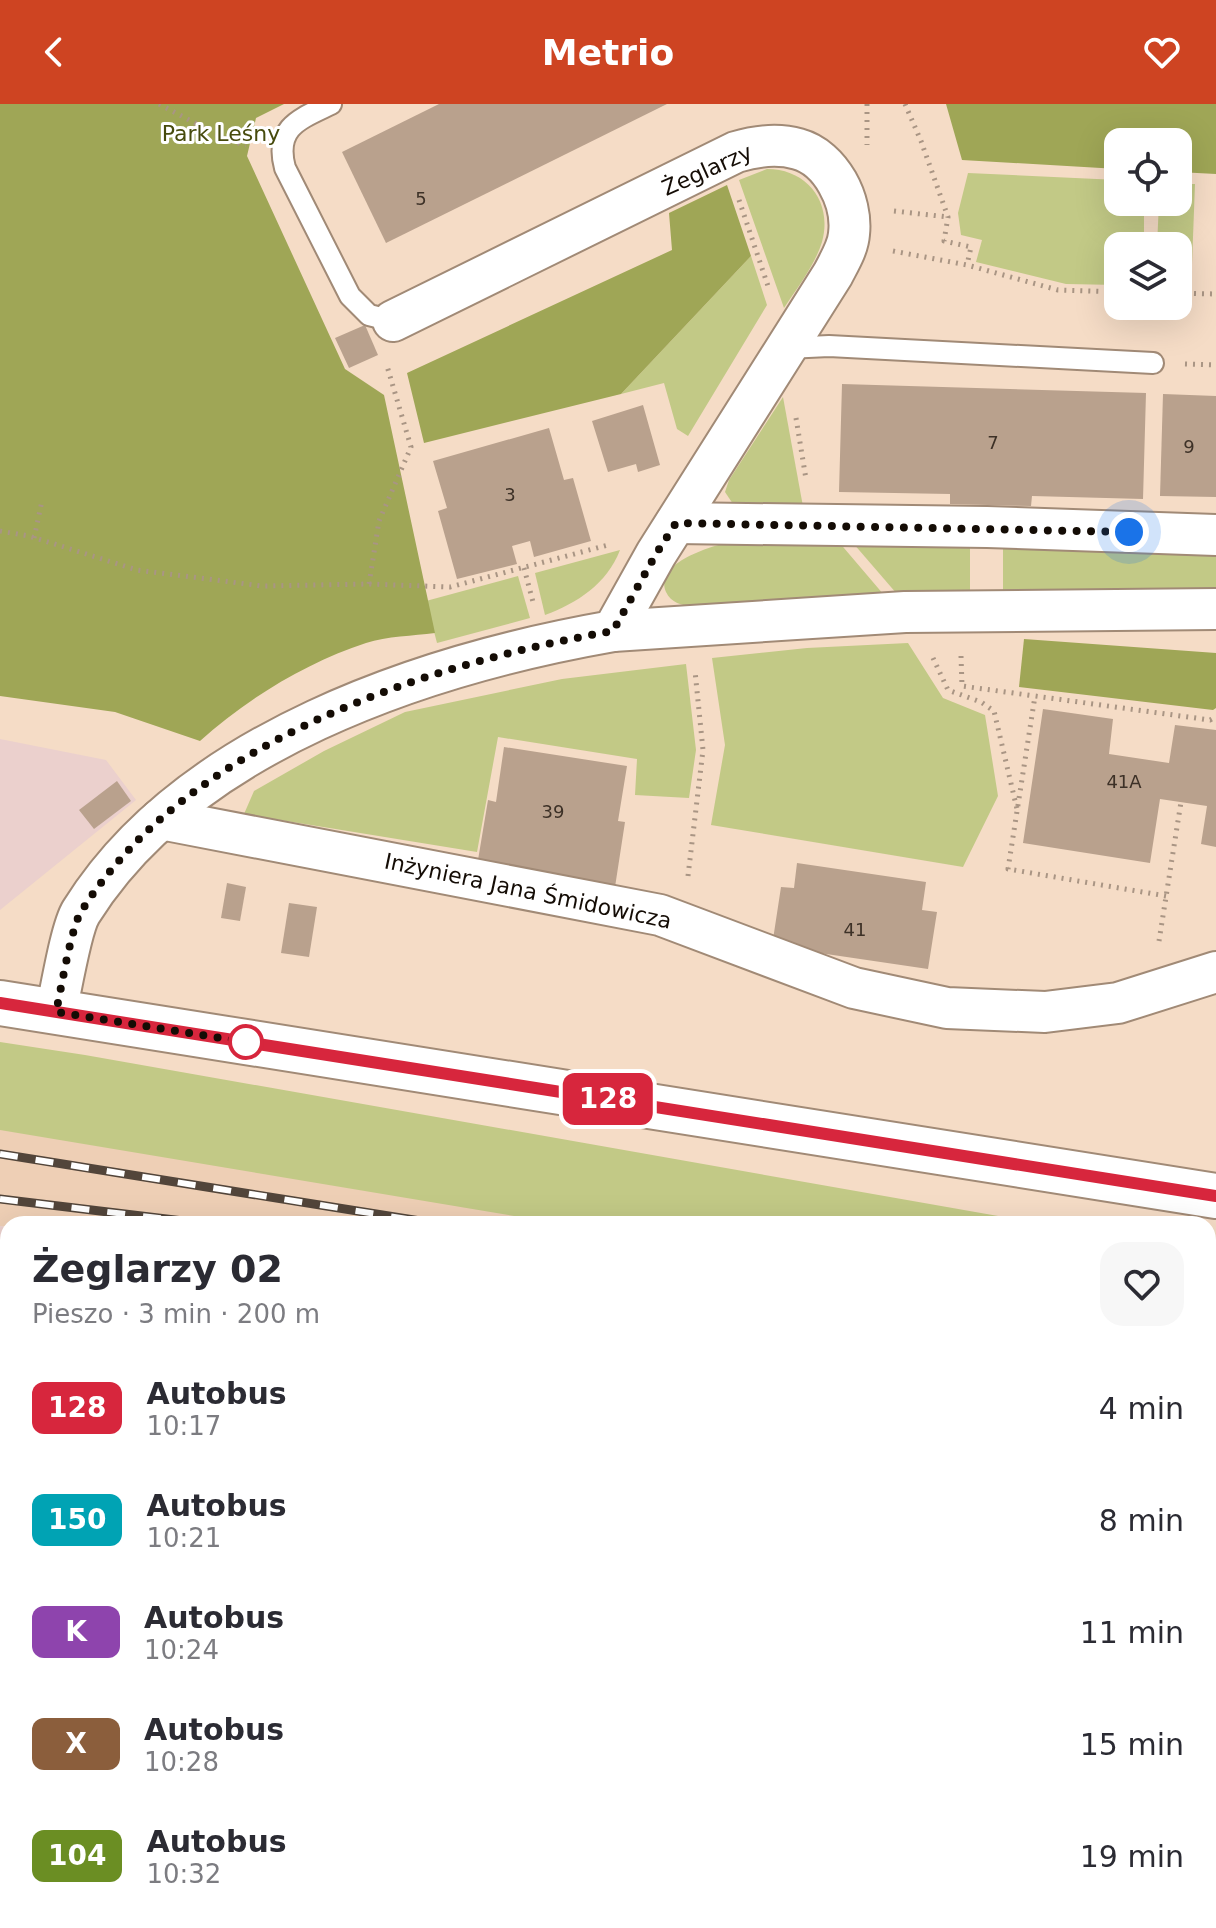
<!DOCTYPE html>
<html lang="pl">
<head>
<meta charset="utf-8">
<style>
	body { margin:0; font-family:"DejaVu Sans",sans-serif; background:#f7f7f7; color:#2b2b33; height:100vh; display:flex; flex-direction:column; font-size:30px; white-space:nowrap }
	* { box-sizing:border-box; margin:0 }
	p { font-size:26px; color:#7c7c81 }
	.icon { flex:none; width:44px; height:44px; fill:none; stroke:currentColor; stroke-width:2; stroke-linecap:round; stroke-linejoin:round }
	.map { position:relative; flex:1; overflow:hidden }
	.panel { position:absolute; left:0px; top:1112px; width:1216px; height:712px; display:flex; flex-direction:column; background:#fff; border-radius:24px 24px 0 0; box-shadow:0 8px 32px #0002 }
	.panel>* { flex:none }
	.badge { padding:0 16px; border-radius:12px; font-size:28px; line-height:52px }
	.buttons { position:absolute; left:1104px; top:24px; display:grid; gap:16px }
	.buttons a { display:grid; place-items:center; width:88px; height:88px; border-radius:16px; background:#fff; box-shadow:0 8px 32px #0002; font-size:40px }
	.you { position:absolute; width:40px; height:40px; margin:-20px; border:6px solid #fff; border-radius:50%; background:#1a73e8; box-shadow:0 0 0 12px #1a73e833 }
	.map>.badge { position:absolute; translate:-50% -50%; box-shadow:0 0 0 4px #fff }
	.round { display:grid; place-items:center; flex:none; width:84px; height:84px; border-radius:24px; background:#f7f7f7 }
	.overview { display:flex; align-items:center; justify-content:space-between; height:136px; padding:0 32px }
	h1 { font-size:38px; font-weight:700; line-height:60px }
	ul { padding:0; list-style:none }
	li { display:flex; align-items:center; gap:24px; height:112px; padding:0 32px }
	li div { flex:1 }
	li b { display:block; font-size:30px }
	li em { font-style:normal }
	li .badge { min-width:88px; font-weight:700; text-align:center }
	header { display:flex; justify-content:space-between; align-items:center; height:104px; padding:0 32px; background:#ce4422; color:#fff; font-size:36px; font-weight:700 }
	.map>svg:first-child { display:block }
</style>
</head>
<body>
<header><svg class="icon" aria-label="back" viewBox="0 0 24 24"><path d="M15 5l-7 7 7 7"/></svg>Metrio<svg class="icon" aria-label="heart" viewBox="0 0 24 24"><path d="M12 20l-8-8c-3-5 5-10 8-4 3-6 11-1 8 4z"/></svg></header>
<div class="map">
<svg width="1216" height="1824" viewBox="0 0 1216 1824">
	<rect width="100%" height="100%" fill="#f5dcc6"/>
	<g fill="#eecfb5">
		<polygon points="0,1025 582,1120 0,1122"/>
		<polygon points="1208,1222 1216,1223 1216,1313 1208,1311"/>
	</g>
	<g fill="#ebd0cd">
		<polygon points="0,635 106,656 136,696 0,806"/>
		<polygon points="0,1122 8,1123 8,1816 1208,1816 1208,1311 1216,1313 1216,1824 0,1824"/>
	</g>
	<g fill="#c2c986">
		<path d="M767,65C807,65 833,98 822,138C815,161 797,184 784,204L739,76Z"/>
		<polygon points="968,69 1118,76 1118,98 1144,98 1144,142 1118,142 1118,181 1066,180 976,158 982,136 961,131 958,109"/>
		<polygon points="1178,80 1195,80 1192,160 1178,160 1178,142 1157,142 1159,98 1178,98"/>
		<polygon points="751,152 767,201 688,332 677,325 664,279 621,290"/>
		<polygon points="783,293 804,408 733,400 725,388 729,376"/>
		<path d="M734,437H838L884,491L805,493L692,503C682,501 671,499 666,488C653,458 715,441 734,437Z"/>
		<polygon points="853,439 970,441 970,489 897,490"/>
		<polygon points="1003,444 1216,452 1216,488 1111,485 1003,488"/>
		<path d="M620,446C607,480 577,499 545,511L535,469Z"/>
		<polygon points="518,472 530,514 437,539 426,497"/>
		<polygon points="908,539 943,594 985,611 998,692 963,763 711,721 725,641 712,554 807,544"/>
		<polygon points="686,560 696,646 689,694 635,691 637,655 498,633 477,748 244,710 254,687 324,647 405,608 562,575"/>
		<polygon points="0,938 85,951 1043,1120 562,1120 0,1026"/>
		<polygon points="1208,1148 1216,1149 1216,1229 1208,1228"/>
	</g>
	<g fill="#9fa656">
		<path d="M0,0H284L256,14L247,52L345,265L384,291L435,529C413,532 387,532 366,539C307,558 245,596 200,637L115,608L0,592Z"/>
		<polygon points="946,0 1216,0 1216,70 1178,68 1178,38 1118,38 1118,65 962,56"/>
		<polygon points="727,81 751,152 621,290 424,339 407,269 672,146 669,109"/>
		<polygon points="1024,535 1216,549 1216,604 1213,606 1019,583"/>
	</g>
	<g fill="#b9a18d">
		<polygon points="439,0 667,0 386,139 342,48"/>
		<polygon points="365,221 378,251 349,264 335,234"/>
		<polygon points="842,280 1146,289 1143,395 1032,392 1031,402 950,400 950,390 839,388"/>
		<polygon points="1163,290 1216,292 1216,393 1160,392"/>
		<polygon points="643,301 660,361 638,368 636,360 608,368 592,317"/>
		<polygon points="549,324 564,376 573,374 591,437 534,453 530,437 512,442 517,460 457,475 438,407 447,404 433,357"/>
		<polygon points="1043,605 1113,615 1109,650 1169,659 1175,621 1216,626 1216,743 1201,740 1207,702 1160,695 1150,759 1023,739"/>
		<polygon points="504,643 627,662 618,717 625,718 615,783 477,762 488,696 496,698"/>
		<polygon points="117,677 131,697 94,725 79,706"/>
		<polygon points="797,759 926,778 922,806 937,808 928,865 772,842 781,783 794,784"/>
		<polygon points="227,779 246,783 240,817 221,814"/>
		<polygon points="289,799 317,803 309,853 281,849"/>
		<polygon points="1208,1400 1216,1402 1216,1518 1208,1516"/>
		<polygon points="1208,1579 1216,1581 1216,1681 1213,1697 1208,1696"/>
		<polygon points="8,1602 8,1703 0,1703 0,1603"/>
		<polygon points="8,1791 8,1816 80,1816 81,1824 0,1824 0,1792"/>
		<polygon points="338,1816 431,1816 431,1824 339,1824"/>
	</g>
	<g fill="none" stroke-linecap="round" stroke-linejoin="round">
		<defs>
			<g id="lane">
				<path d="M331,0C300,15 274,23 285,64L350,192L369,211L393,217"/>
				<polyline points="787,244 829,242 1153,259"/>
			</g>
			<g id="street">
				<polyline points="676,419 987,423 1216,431"/>
				<polyline points="613,527 905,508 1216,505"/>
				<polyline points="161,715 660,811 854,884 947,904 1045,908 1118,899 1216,868"/>
				<path d="M56,908C61,886 71,824 81,808C187,638 425,560 613,527L656,450L833,170C839,158 848,144 849,130C853,97 831,54 798,45C777,39 756,42 736,48L393,217"/>
			</g>
			<polyline id="secondary" points="0,899 1216,1092"/>
		</defs>
		<use href="#lane" stroke="#a18a76" stroke-width="24"/>
		<use href="#street" stroke="#a18a76" stroke-width="44"/>
		<use href="#secondary" stroke="#a18a76" stroke-width="48"/>
		<g stroke="#a99584" stroke-width="5" stroke-dasharray="2 6" stroke-linecap="butt">
			<polyline points="159,0 227,36 246,41"/>
			<polyline points="867,0 867,41"/>
			<polyline points="905,0 921,37 948,113 944,137 971,143 967,161"/>
			<polyline points="739,96 769,185"/>
			<polyline points="894,107 948,113"/>
			<polyline points="893,147 967,161 1058,186 1118,188"/>
			<polyline points="1178,189 1216,190"/>
			<polyline points="1185,260 1216,261"/>
			<polyline points="796,314 806,375"/>
			<polyline points="0,427 29,432 137,466 262,482 369,480 450,483 608,441"/>
			<polyline points="34,434 42,397"/>
			<polyline points="524,464 533,498"/>
			<polyline points="369,480 379,417 411,343 387,262"/>
			<polyline points="961,552 962,582 1035,592"/>
			<polyline points="933,554 948,586 981,598 994,607 1017,705"/>
			<polyline points="688,772 703,646 695,567"/>
			<polyline points="1166,792 1008,765 1035,592 1210,616 1216,613"/>
			<polyline points="1159,837 1181,698"/>
		</g>
		<use href="#lane" stroke="#fff" stroke-width="20"/>
		<use href="#street" stroke="#fff" stroke-width="40"/>
		<use href="#secondary" stroke="#fff" stroke-width="44"/>
		<defs>
			<g id="rail">
				<polyline points="0,1050 439,1120"/>
				<polyline points="0,1095 208,1120"/>
				<polyline points="0,1223 8,1228"/>
				<polyline points="1208,1243 1216,1245"/>
				<polyline points="1208,1279 1216,1280"/>
				<polyline points="0,1500 8,1500"/>
				<polyline points="848,1816 860,1824"/>
				<polyline points="1197,1816 1216,1819"/>
			</g>
		</defs>
		<use href="#rail" stroke="#52453a" stroke-width="9"/>
		<use href="#rail" stroke="#fff" stroke-width="6" stroke-dasharray="18" stroke-linecap="butt"/>
	</g>
	<g fill="none" stroke-linecap="round" stroke-linejoin="round">
		<defs>
			<polyline id="line" points="0,899 1216,1092"/>
		</defs>
		<use href="#line" stroke="#fff" stroke-width="18"/>
		<use href="#line" stroke="#d7263d" stroke-width="12"/>
		<path stroke="#140c05" stroke-width="8" stroke-dasharray="0 14.4" d="M246,938L56,908C61,886 71,824 81,808C186,638 426,560 613,527L656,450L676,419L1129,428"/>
	</g>
	<circle fill="#fff" stroke="#d7263d" stroke-width="4" cx="246" cy="938" r="16"/>
	<g text-anchor="middle" dominant-baseline="central" stroke-width="6" stroke-linejoin="round" paint-order="stroke">
		<g font-size="18" fill="#3d3127">
			<text x="421" y="94">5</text>
			<text x="993" y="338">7</text>
			<text x="1189" y="342">9</text>
			<text x="510" y="390">3</text>
			<text x="1124" y="677">41A</text>
			<text x="553" y="707">39</text>
			<text x="855" y="825">41</text>
		</g>
		<g font-size="22" fill="#474b0d" stroke="#fff">
			<text x="221" y="29">Park Leśny</text>
		</g>
		<g font-size="22" fill="#140c05" stroke="#fff">
			<text transform="translate(707 66) rotate(-24)">Żeglarzy</text>
			<text transform="translate(528 787) rotate(12)">Inżyniera Jana Śmidowicza</text>
		</g>
	</g>
</svg>
<div class="buttons">
<a><svg class="icon" aria-label="locate" viewBox="0 0 24 24"><circle cx="12" cy="12" r="6"/><path d="M12 2v4M12 18v4M2 12h4M18 12h4"/></svg></a>
<a><svg class="icon" aria-label="layers" viewBox="0 0 24 24"><path d="M12 4l9 5-9 5-9-5zM3 14l9 5 9-5"/></svg></a>
</div>
<div class="you" style="left:1129px;top:428px"></div>
<b class="badge" style="left:608px;top:995px;background:#d7263d;color:#fff">128</b>
<section class="panel">
<div class="overview"><div><h1>Żeglarzy 02</h1><p>Pieszo · 3 min · 200 m</p></div><a class="round"><svg class="icon" aria-label="heart" viewBox="0 0 24 24"><path d="M12 20l-8-8c-3-5 5-10 8-4 3-6 11-1 8 4z"/></svg></a></div>
<ul>
<li><span class="badge" style="background:#d7263d;color:#fff">128</span><div><b>Autobus</b><p>10:17</p></div><em>4 min</em></li>
<li><span class="badge" style="background:#00a3b4;color:#fff">150</span><div><b>Autobus</b><p>10:21</p></div><em>8 min</em></li>
<li><span class="badge" style="background:#8e44ad;color:#fff">K</span><div><b>Autobus</b><p>10:24</p></div><em>11 min</em></li>
<li><span class="badge" style="background:#8b5e3c;color:#fff">X</span><div><b>Autobus</b><p>10:28</p></div><em>15 min</em></li>
<li><span class="badge" style="background:#6b8e23;color:#fff">104</span><div><b>Autobus</b><p>10:32</p></div><em>19 min</em></li>
</ul>
</section>
</div>
</body>
</html>
